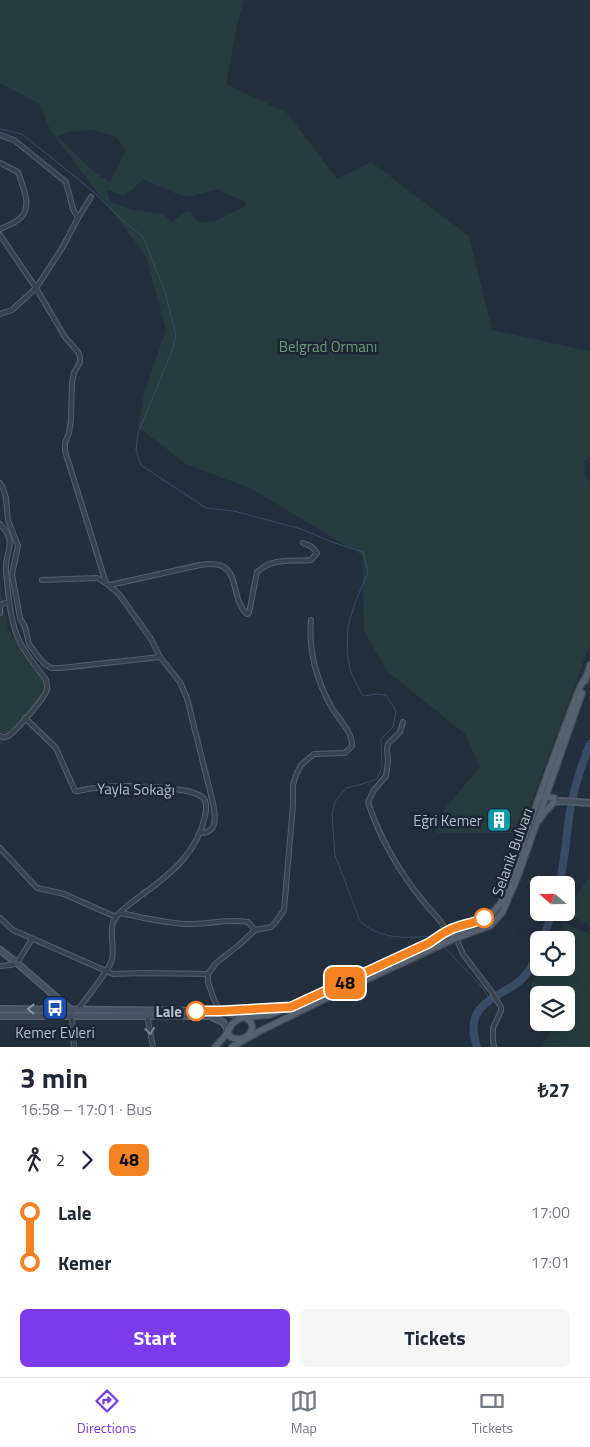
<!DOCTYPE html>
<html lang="en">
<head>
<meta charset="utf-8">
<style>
	body { margin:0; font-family:"Titillium Web",sans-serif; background:#f6f6f7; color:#1f2937; height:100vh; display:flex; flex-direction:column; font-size:19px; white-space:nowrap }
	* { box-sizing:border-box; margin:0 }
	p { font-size:16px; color:#747a83 }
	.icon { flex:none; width:28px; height:28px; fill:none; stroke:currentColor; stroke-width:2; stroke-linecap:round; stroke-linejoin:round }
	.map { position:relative; height:1047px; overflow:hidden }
	.sheet { display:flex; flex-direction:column; background:#fff; flex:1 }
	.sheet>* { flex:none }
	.badge { padding:0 10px; border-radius:8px; font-size:18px; line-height:32px }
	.needle { width:32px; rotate:290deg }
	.controls { position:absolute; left:530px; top:876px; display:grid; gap:10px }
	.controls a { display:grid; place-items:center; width:45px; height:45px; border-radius:8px; background:#fff; box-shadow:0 5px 20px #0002; font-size:25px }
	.map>.badge { position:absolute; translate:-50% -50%; box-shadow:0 0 0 2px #fff }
	.legs { display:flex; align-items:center; gap:8px; height:55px; padding:0 20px; font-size:16px }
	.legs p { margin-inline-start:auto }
	.headline { display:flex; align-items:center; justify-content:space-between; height:85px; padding:0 20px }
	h1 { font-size:28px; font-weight:700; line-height:38px }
	.primary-button { display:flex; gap:10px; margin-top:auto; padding:10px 20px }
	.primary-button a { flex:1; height:58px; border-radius:8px; background:#7c3aed; color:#fff; font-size:20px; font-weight:700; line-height:58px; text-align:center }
	.primary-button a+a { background:#f6f6f7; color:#1f2937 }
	ul { padding:0 20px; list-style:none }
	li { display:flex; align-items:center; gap:18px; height:50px; font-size:19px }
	li i { display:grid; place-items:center; width:8px; height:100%; margin:0 6px; background:currentColor }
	li i::after { content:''; width:12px; height:12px; margin:-6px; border:4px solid; border-radius:50%; background:#fff }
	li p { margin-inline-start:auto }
	li:first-child i { background:linear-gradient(#0000 50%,currentColor 0) }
	li:last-child i { background:linear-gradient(currentColor 50%,#0000 0) }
	.tab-bar { display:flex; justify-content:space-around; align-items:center; height:70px; border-top:1px solid #e0e1e3; background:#fff; font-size:14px; color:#747a83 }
	.tab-bar a { display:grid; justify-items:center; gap:2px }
	.tab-bar .selected { color:#7c3aed }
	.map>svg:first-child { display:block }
</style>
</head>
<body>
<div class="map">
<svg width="590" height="1047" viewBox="0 0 590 1047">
	<rect width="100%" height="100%" fill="#242f3e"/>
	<g fill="#263c3f" fill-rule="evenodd">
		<path d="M0,0H244L238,20L226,84L287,113L337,179L371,162L469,236L492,330L590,351V458L584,461L586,477L590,484V644L532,801L521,833H437L433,823L480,767L465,734L387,671L364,631L362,555L252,489L186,464L138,427L144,393L166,330L146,256L50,130L40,104L0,83ZM93,130L116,137L126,150L110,182L95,173L57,136L69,132ZM143,179L179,195L190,197L216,189L246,202L244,207L217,220L199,223L190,211L183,213L172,222L163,214L134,210L110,202L107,190L123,195L133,189Z"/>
		<polygon points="0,584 8,629 52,690 0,745"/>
		<polygon points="590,875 590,926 573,916 568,909"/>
		<polygon points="565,924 590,934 590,1047 542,1047 551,1029 552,1023 566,1022 566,995 539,995 530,985 544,968 566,968 566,940 556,940 559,932"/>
	</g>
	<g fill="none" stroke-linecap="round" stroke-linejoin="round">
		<g stroke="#394c67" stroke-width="1">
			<path d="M0,129L22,134L95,193L118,216L143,237L154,264L165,292L176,335L172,351L138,433L136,451L141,465L206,508L234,511L301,529L332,542L363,552L368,572L355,603L348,626L347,653L351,673L361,693L364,696L377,694L386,695L396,711L393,727L381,739L382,767L377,779L359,785L346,788L335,802L332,815L335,855L360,921C377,938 404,939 427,936L430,938"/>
			<polyline points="445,948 483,988 490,1000"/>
		</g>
		<g stroke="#394c67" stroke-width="8">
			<path d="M559,885C565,861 566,836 570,811C574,788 581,766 590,744"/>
			<polyline points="543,940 552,912"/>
			<path d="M477,1047C468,1019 476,1007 501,993C508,989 515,985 521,980C530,972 534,961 539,950"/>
		</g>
		<defs>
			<g id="street">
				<polyline points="0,135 14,140 66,182 73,209 78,218"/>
				<path d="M0,163L18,172C23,187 34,209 18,220C13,224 6,226 0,229"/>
				<path d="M0,235L36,288L65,337L78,352L80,357V362L74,373L72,382L71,420L69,433L65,443V451L106,583L119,594L151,639L160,657L180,682L187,698L213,803C215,815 219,832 201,833"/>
				<polyline points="0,314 12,310 36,288 61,250 78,218 91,197"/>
				<polyline points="0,483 3,488 6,498 8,520 18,546 12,574 20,618 25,627 29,644 40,659 46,665 51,668 61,668 160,657"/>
				<path d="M0,524C19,544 4,551 6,572C8,592 10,620 18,638C24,653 37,667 46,680C47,684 48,688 46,692C43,699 15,733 8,736C4,738 3,737 0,736"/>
				<polyline points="42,580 97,578 106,583"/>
				<path d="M110,585L200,565C245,557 227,596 247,614L249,613L257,572C274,557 291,562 311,560L317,553C314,547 309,545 303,543"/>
				<polyline points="0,605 9,602"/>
				<polyline points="0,608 0,613"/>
				<path d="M25,718L56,748L75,791H78C109,784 155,785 187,791C203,795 209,798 205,816C197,853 172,873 143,894C134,901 122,908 115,919C108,929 115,947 112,960C108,972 86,998 78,1010"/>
				<path d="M403,722L400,732L388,744L387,749L388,761L386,776L374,790L368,802C379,837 400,873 423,901C431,911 440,919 447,931"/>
				<polyline points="0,848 37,888 64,894 116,917"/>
				<path d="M120,913C141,917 164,923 186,924C207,925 227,918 248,922L255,930"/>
				<polyline points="0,918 13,930 113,974 144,973 208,974"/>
				<polyline points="456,938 463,954 491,991 501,1007 501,1011 493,1028 493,1040 494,1047"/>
				<polyline points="0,966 11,965 17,963 32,939"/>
				<path d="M220,1011L213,997L208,982V974L216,963L239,945L255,930L271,927L275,923L284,910L293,805V785L296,775L301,765L314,754L345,753L352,746C352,743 352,740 351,738C349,730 337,716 332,708C317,682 308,650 311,620"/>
				<polyline points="147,1015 153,1047"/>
				<polyline points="72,1017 74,1047"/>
			</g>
			<g id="secondary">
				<polyline points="554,802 562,801 590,803"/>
				<polyline points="0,950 17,963 72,1011"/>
				<polyline points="0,1009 220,1011 244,1017"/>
				<polyline points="0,1016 210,1016 223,1022 228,1030"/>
			</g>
			<g id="primary">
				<polyline points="585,681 590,665"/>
				<polyline points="542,796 554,798"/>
				<polyline points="539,820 545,812 554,802"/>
				<polyline points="445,932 456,938 464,929 469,926"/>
				<polyline points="220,1011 284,1007"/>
				<path d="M228,1030L229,1036C245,1047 263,1025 244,1017"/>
				<path d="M215,1047L225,1036L232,1024L240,1018L269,1015L291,1007L429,943C437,938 445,931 455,928C471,921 482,924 496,909C512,891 519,854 527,831C544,783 561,735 580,687L585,678"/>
				<polyline points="232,1047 260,1031 333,995 456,938 490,926 502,913 517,879 582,693"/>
			</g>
		</defs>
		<use href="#street" stroke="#565f6c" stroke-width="6"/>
		<use href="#secondary" stroke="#565f6c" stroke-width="8"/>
		<use href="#primary" stroke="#414a57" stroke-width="8"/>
		<use href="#street" stroke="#38414e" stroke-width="4"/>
		<use href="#secondary" stroke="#465061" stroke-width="5"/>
		<use href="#primary" stroke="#56606e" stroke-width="5.5"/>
	</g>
	<defs><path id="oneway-chevron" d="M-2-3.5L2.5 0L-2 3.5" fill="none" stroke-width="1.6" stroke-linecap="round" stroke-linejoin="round" transform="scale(1.25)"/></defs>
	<use stroke="#8e96a5" href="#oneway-chevron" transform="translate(31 1009) rotate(-179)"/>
	<use stroke="#7c8592" href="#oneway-chevron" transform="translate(150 1031) rotate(82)"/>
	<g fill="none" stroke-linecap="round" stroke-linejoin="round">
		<defs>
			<path id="line-1" d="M196,1011H220L291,1007L429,943C438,937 446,930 457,927C466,924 475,923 484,918"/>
		</defs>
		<use href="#line-1" stroke="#fff" stroke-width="11"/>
		<use href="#line-1" stroke="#f58220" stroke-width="8"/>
	</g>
	<defs>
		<symbol id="building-square" viewBox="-11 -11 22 22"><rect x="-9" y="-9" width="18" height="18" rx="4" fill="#0f9aa8" stroke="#1d2633"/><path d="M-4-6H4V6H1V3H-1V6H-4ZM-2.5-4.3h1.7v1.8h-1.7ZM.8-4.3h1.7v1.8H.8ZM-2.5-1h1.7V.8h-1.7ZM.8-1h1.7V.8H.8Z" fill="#fff"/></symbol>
		<symbol id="bus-square" viewBox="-11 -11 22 22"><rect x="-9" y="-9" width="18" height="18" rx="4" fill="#1a4fb4" stroke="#1d2633"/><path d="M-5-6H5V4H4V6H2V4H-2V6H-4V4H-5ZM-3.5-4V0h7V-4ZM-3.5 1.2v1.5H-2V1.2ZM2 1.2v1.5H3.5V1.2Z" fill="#fff"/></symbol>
	</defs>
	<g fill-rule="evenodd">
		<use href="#building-square" x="485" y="806" width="28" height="28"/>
		<use href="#bus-square" x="41" y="994" width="28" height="28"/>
	</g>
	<g fill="#fff" stroke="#f58220" stroke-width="2.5">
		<circle cx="484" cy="918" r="9"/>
		<circle cx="196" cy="1011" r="9"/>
	</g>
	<g text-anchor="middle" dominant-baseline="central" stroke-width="5" stroke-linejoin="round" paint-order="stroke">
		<g font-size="15" fill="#6b9a76" stroke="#1d2633">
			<text x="328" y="346">Belgrad Ormanı</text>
		</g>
		<g font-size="15" fill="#b4bcc9" stroke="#1d2633">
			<text transform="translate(136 789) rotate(1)">Yayla Sokağı</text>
			<text transform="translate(512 852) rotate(-70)">Selanik Bulvarı</text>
		</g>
		<g font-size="15" fill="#b4bcc9" stroke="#1d2633" text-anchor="end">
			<text x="482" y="820">Eğri Kemer</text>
			<text x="55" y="1032" text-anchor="middle">Kemer Evleri</text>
		</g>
		<g font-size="15" font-weight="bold" fill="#b4bcc9" stroke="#1d2633" text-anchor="end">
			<text x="182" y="1011">Lale</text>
		</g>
	</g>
</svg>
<div class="controls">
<a><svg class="needle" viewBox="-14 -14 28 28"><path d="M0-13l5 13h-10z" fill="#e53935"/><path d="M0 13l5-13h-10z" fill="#747a83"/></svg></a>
<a><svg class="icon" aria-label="locate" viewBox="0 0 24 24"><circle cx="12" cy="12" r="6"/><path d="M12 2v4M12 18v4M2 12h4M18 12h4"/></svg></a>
<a><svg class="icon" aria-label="layers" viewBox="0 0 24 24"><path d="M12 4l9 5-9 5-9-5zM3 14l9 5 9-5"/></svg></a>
</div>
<b class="badge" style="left:345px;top:983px;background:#f58220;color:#111">48</b>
</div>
<section class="sheet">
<div class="headline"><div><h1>3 min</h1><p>16:58 – 17:01 · Bus</p></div><b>₺27</b></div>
<div class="legs"><svg class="icon" aria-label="walk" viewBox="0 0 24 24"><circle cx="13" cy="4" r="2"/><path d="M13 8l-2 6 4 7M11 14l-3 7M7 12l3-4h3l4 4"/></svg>2<svg class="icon" aria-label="forward" viewBox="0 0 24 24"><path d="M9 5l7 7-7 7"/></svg><b class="badge" style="background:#f58220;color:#111">48</b></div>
<ul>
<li><i style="color:#f58220"></i><b>Lale</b><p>17:00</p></li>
<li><i style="color:#f58220"></i><b>Kemer</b><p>17:01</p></li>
</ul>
<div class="primary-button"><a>Start</a><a>Tickets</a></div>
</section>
<nav class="tab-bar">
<a class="selected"><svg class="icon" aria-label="directions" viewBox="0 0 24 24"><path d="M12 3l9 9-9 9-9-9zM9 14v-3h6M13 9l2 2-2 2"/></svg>Directions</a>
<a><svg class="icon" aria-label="map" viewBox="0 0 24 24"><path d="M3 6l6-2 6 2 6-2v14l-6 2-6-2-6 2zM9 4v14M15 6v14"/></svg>Map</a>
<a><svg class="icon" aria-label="tickets" viewBox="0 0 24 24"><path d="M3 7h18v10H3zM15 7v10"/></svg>Tickets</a>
</nav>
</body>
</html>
